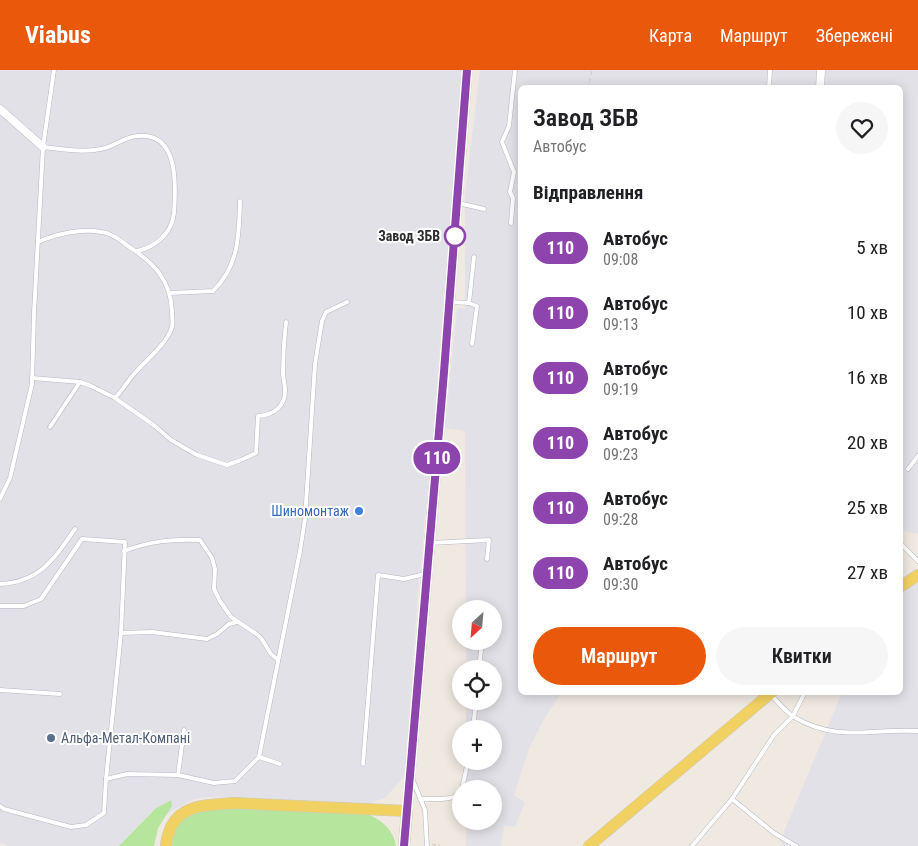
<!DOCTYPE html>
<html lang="uk">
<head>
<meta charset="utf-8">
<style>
	body { margin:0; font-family:"Roboto Condensed",sans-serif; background:#f6f6f6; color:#202124; height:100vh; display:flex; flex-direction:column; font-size:19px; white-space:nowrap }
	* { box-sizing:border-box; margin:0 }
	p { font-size:16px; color:#757577 }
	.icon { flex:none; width:28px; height:28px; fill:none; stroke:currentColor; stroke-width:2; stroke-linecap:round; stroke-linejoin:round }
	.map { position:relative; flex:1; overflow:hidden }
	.drawer { position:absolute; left:518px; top:15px; width:385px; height:610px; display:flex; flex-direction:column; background:#fff; border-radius:8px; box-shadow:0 2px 12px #0003 }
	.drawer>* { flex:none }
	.badge { padding:0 10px; border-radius:16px; font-size:18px; line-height:32px }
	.needle { width:32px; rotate:206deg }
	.controls { position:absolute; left:452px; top:530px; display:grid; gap:10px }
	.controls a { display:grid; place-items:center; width:50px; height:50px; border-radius:50%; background:#fff; box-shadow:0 2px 12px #0003; font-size:25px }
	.map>.badge { position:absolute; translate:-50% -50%; box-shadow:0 0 0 2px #fff }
	h2 { padding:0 15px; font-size:19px; line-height:45px }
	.round { display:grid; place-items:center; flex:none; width:52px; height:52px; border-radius:26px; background:#f6f6f6 }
	.overview { display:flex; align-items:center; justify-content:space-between; height:85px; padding:0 15px }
	h1 { font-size:24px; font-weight:600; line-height:38px }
	.primary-button { display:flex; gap:10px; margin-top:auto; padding:10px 15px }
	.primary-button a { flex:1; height:58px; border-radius:30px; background:#ea580c; color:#fff; font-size:20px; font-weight:600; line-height:58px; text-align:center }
	.primary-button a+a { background:#f6f6f6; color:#202124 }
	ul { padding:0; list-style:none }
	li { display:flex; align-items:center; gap:15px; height:65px; padding:0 15px }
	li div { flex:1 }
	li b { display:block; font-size:19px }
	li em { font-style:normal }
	li .badge { min-width:55px; font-weight:700; text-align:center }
	header { display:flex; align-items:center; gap:30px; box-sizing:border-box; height:70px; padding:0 25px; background:#ea580c; color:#fff }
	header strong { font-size:24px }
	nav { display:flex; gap:28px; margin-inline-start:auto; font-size:18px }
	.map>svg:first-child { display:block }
</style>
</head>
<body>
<header>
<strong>Viabus</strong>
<nav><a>Карта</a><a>Маршрут</a><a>Збережені</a></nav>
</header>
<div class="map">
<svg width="918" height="776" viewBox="0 0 918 776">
	<rect width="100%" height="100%" fill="#efe9e1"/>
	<g fill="#e3e1e8">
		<polygon points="0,0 464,0 460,21 432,376 418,524 405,700 402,709 386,727 374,732 360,735 340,734 256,728 210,727 194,729 168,743 155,747 154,739 119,776 8,776 0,773"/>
		<polygon points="480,0 918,0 918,463 913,464 900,458 900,18 520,18 520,622 561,623 543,651 529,679 514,725 525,732 515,757 504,756 501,776 466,776 466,751 494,751 494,719 466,719 466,691 494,691 494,659 466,659 466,631 494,631 494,599 466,599 466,571 494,571 494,539 466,539 465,361 445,358 457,238 465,239 465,123"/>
		<polygon points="918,512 918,776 784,776 780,771 842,623 900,622 900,525"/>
	</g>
	<g fill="#b6e59e">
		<polygon points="171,730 172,736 158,758 154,776 119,776 155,739"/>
		<path d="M233,735L370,745C384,752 393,760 396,776H172L174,756L187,743Z"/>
	</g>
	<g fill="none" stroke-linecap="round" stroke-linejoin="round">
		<defs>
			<g id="service">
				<polyline points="769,18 770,0"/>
				<path d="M43,77C62,79 82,83 101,79C114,77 124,67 137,66C179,61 176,115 174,143C172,163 156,177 137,181"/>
				<polyline points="458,133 484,139"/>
				<polyline points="511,153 513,128 510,122 514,102 502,72 509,56 515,0"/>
				<path d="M170,223L213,221C239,196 239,165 240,131"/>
				<polyline points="450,232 469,233 477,236 472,274"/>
				<polyline points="469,233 474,187"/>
				<path d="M32,308L80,312L91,316L115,328C122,321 127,312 134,304C145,291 167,274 172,257C173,253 172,247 172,242C171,210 154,193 128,176C120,170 111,163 101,162C82,158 56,164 38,172"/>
				<path d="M115,328L155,356L171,370L197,385L227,395L241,390L256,383L258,346C274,345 286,336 285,319C285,314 283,309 283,303C283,287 284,269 286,252"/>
				<polyline points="50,357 80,312"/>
				<polyline points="908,399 918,386"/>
				<polyline points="0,429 10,408 32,314 34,243 43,77 54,0"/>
				<polyline points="430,473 489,470 487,489"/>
				<polyline points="900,473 918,491"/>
				<path d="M124,481C151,471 172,469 200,470L212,488L215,499L214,519L220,531L231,547L255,563L261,568L271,584L278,590"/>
				<path d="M0,514C40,512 54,489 75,459"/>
				<polyline points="0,536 24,536 41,529 82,469 125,472 121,563 106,709 104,743 86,755 71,757 4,739 0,736"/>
				<polyline points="121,563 152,562 207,569 217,564 229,554 237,552"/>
				<polyline points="479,599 482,571"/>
				<polyline points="0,620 60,624"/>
				<path d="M772,626C779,633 786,642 794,647C838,673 871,658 918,661"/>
				<polyline points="473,659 476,631"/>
				<polyline points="259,687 280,694"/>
				<polyline points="363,694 378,505 404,509 425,504"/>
				<polyline points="178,705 184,660"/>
				<polyline points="106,709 127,704 178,705 214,713 235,711 259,687 300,481 305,449 315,294 322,251 326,242 347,232"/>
				<polyline points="413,711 425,740 427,776"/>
				<polyline points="462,719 468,691"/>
				<path d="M420,729C432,728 455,733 461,720"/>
				<polyline points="732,729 774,763 796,776"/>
				<polyline points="692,776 732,729 774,665 793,646 805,622"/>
			</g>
			<g id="minor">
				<polyline points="820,18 821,0"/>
				<polyline points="0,39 43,77"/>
			</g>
			<polyline id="secondary" points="407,741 444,302 467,0"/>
			<g id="primary">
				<polyline points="900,517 918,505"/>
				<path d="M166,776C166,769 168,764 171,757C183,733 211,735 234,733L407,741L404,776"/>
				<polyline points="589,776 772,622"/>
			</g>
		</defs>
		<use href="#service" stroke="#b4b7c1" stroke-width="5"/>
		<use href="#minor" stroke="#b4b7c1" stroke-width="9"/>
		<use href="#secondary" stroke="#b4b7c1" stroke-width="11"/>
		<use href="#primary" stroke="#c9c9c9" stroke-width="12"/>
		<g stroke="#c9c9c9" stroke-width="1" stroke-dasharray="4 2.5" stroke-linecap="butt">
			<polyline points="588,18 592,0"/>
			<polyline points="432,774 440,776"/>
		</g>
		<use href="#service" stroke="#fff" stroke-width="4"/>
		<use href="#minor" stroke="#fff" stroke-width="8"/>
		<use href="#secondary" stroke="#fff" stroke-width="10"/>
		<use href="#primary" stroke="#f2d163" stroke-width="11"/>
	</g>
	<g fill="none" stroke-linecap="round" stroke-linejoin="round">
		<defs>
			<polyline id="line" points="404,776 444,302 467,0"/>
		</defs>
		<use href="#line" stroke="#fff" stroke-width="11"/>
		<use href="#line" stroke="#8e44ad" stroke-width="8"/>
	</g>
	<circle fill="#fff" stroke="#8e44ad" stroke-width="2.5" cx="455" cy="166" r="10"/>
	<circle fill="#3f7fe0" stroke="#fff" stroke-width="2" cx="359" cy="441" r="5"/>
	<circle fill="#5c6f8a" stroke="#fff" stroke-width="2" cx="51" cy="668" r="5"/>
	<g text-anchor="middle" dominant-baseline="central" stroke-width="4" stroke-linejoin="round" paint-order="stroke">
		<g font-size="14" font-weight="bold" fill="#2e2e2e" stroke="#fff" text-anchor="end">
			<text x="440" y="166">Завод ЗБВ</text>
		</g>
		<g font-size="14" fill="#366cbe" stroke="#fff" text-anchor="end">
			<text x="349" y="441">Шиномонтаж</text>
		</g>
		<g font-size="14" fill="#4e5e75" stroke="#fff" text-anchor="start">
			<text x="61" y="668">Альфа-Метал-Компані</text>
		</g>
	</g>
</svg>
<div class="controls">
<a><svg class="needle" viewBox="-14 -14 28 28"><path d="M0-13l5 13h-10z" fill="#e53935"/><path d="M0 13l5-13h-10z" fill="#757577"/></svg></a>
<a><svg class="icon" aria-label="locate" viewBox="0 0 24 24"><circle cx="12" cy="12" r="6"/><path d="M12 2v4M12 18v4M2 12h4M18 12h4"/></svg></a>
<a>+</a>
<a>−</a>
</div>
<b class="badge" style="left:437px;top:388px;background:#8e44ad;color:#fff">110</b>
<section class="drawer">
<div class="overview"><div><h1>Завод ЗБВ</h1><p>Автобус</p></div><a class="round"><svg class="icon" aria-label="heart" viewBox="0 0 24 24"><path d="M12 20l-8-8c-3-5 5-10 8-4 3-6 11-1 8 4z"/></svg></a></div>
<h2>Відправлення</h2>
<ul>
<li><span class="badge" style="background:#8e44ad;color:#fff">110</span><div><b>Автобус</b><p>09:08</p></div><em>5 хв</em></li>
<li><span class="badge" style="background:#8e44ad;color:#fff">110</span><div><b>Автобус</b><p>09:13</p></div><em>10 хв</em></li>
<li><span class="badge" style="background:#8e44ad;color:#fff">110</span><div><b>Автобус</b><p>09:19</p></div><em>16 хв</em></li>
<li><span class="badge" style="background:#8e44ad;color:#fff">110</span><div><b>Автобус</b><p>09:23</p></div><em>20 хв</em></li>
<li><span class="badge" style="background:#8e44ad;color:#fff">110</span><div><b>Автобус</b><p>09:28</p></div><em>25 хв</em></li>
<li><span class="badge" style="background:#8e44ad;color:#fff">110</span><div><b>Автобус</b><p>09:30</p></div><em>27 хв</em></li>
</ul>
<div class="primary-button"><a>Маршрут</a><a>Квитки</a></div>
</section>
</div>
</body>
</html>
